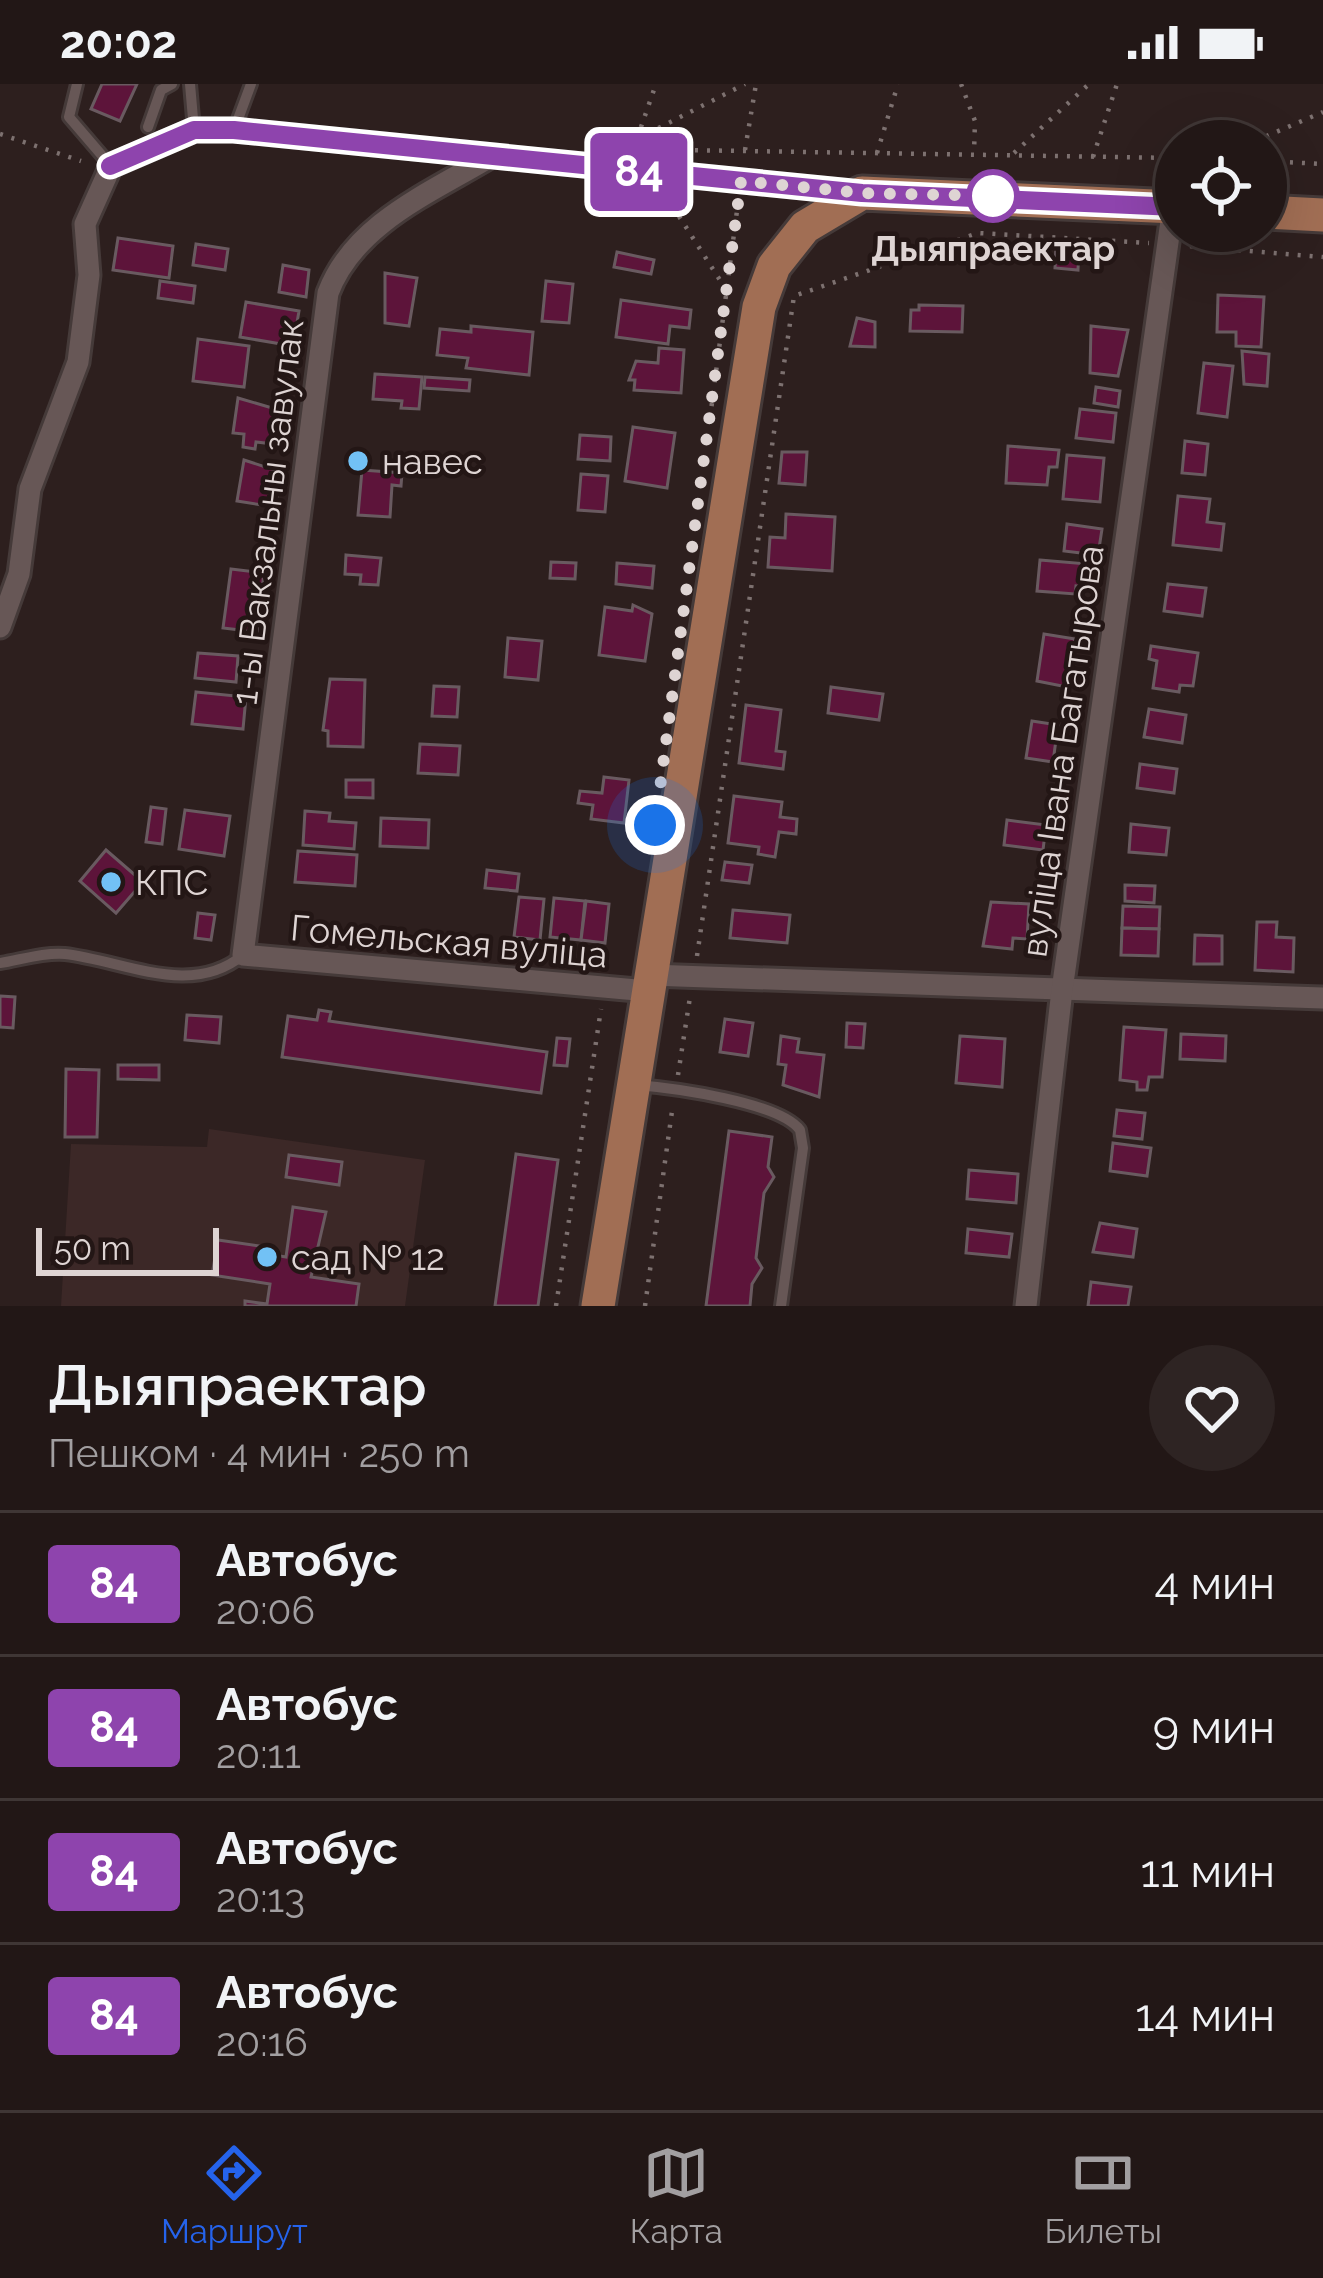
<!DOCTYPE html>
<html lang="ru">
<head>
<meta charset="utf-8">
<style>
	body { margin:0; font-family:Raleway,sans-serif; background:#2e2423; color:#f1f3f6; height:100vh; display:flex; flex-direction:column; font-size:45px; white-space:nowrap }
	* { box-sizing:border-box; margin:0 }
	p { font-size:39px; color:#a29fa1 }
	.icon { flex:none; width:66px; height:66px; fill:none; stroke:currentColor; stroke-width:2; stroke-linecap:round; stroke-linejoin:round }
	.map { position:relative; height:1222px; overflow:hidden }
	.panel { display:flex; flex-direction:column; background:#221716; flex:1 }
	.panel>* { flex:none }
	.badge { padding:0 24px; border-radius:9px; font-size:42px; line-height:78px }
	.tools { position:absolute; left:1155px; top:36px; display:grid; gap:24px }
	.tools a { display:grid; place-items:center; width:132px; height:132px; border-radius:50%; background:#221716; box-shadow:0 12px 48px #0002,0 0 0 3px #3f3635; font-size:60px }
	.scale { position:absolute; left:36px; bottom:30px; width:183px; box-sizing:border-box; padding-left:12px; border:6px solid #ded4d3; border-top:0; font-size:33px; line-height:42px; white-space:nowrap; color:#ded4d3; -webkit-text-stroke:9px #231615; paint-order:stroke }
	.you { position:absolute; width:60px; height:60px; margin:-30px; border:9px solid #fff; border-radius:50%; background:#1a73e8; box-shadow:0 0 0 18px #1a73e833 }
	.map>.badge { position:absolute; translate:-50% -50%; box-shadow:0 0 0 6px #fff }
	.round { display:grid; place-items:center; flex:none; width:126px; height:126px; border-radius:63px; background:#2e2423 }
	.head { display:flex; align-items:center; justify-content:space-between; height:204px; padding:0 48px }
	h1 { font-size:57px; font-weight:600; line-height:90px }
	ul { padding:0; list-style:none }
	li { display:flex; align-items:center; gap:36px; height:144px; padding:0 48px; border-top:3px solid #3f3635 }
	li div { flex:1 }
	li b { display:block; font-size:45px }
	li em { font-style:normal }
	li .badge { min-width:132px; font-weight:700; text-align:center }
	.status { display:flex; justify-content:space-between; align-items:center; height:84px; padding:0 60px; background:#221716; direction:ltr }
	.status svg { height:33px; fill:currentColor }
	.dock { display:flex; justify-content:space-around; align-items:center; height:168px; border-top:3px solid #3f3635; background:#221716; font-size:33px; color:#a29fa1 }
	.dock a { display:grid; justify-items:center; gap:6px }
	.dock .active { color:#2563eb }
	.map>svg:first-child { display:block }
</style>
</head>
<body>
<div class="status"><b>20:02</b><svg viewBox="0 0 49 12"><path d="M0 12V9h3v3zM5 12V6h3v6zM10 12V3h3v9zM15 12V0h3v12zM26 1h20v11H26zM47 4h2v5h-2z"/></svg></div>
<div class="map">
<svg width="1323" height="1222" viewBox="0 0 1323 1222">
	<rect width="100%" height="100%" fill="#2d1f1e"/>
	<polygon fill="#3c2827" points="209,1045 425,1076 405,1222 61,1222 71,1060 207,1063"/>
	<g fill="#5d143a" stroke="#695a60" stroke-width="3">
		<polygon points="102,0 137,0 120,37 91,25"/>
		<polygon points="118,154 173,162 169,194 113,186"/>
		<polygon points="196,160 228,165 225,186 193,181"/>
		<polygon points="1056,162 1079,163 1078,186 1055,184"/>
		<polygon points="617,168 654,176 651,190 614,183"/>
		<polygon points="283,181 309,186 306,213 279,208"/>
		<polygon points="385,189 417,194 409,242 385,239"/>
		<polygon points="160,197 195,202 193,219 158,214"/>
		<polygon points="546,197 573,200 569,239 542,237"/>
		<polygon points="1218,211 1264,213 1261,263 1236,262 1236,248 1217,248"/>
		<polygon points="621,216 691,226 689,244 670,242 668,260 616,253"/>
		<polygon points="246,218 299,227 293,262 240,253"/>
		<polygon points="919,221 963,222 962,248 910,247 911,226 919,226"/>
		<polygon points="857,234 875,238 875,263 850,262"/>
		<polygon points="471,242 533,248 529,291 466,284 468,274 437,271 440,245 471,248"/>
		<polygon points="1091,242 1128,246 1118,292 1090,289"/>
		<polygon points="198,255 249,262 244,303 193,297"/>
		<polygon points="659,264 684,266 681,309 634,306 635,296 629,296 636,277 658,279"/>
		<polygon points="1242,267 1269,270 1267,302 1244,300"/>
		<polygon points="1204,279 1233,282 1227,333 1198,329"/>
		<polygon points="375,290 422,293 419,325 401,324 402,317 373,315"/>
		<polygon points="425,293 470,296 469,307 424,304"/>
		<polygon points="1096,303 1120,307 1118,323 1094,319"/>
		<polygon points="238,314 286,328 282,361 256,358 255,365 243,363 244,350 233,349"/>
		<polygon points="1080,325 1116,329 1113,358 1076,354"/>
		<polygon points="633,343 675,349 667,404 625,397"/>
		<polygon points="580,351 611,353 610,377 578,375"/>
		<polygon points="1185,357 1208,360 1205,391 1182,389"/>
		<polygon points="1008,362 1059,366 1057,383 1049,383 1047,401 1006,399"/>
		<polygon points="782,368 807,368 805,401 779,399"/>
		<polygon points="1067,371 1104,374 1100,418 1063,415"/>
		<polygon points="244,376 281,388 275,423 237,417"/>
		<polygon points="362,386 402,389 401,402 392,401 390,433 358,431"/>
		<polygon points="581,390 608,392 605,428 578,426"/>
		<polygon points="1178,412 1210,415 1207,438 1224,440 1221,466 1173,461"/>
		<polygon points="786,430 835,433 832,487 768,483 770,453 785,454"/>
		<polygon points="1067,440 1102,445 1098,471 1064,467"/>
		<polygon points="346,471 381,474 378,501 360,500 361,491 345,490"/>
		<polygon points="1040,476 1088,480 1086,503 1076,502 1075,510 1037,507"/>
		<polygon points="551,478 576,479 575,495 550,494"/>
		<polygon points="617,479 654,482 652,504 616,500"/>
		<polygon points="231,485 264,489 257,548 223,544"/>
		<polygon points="1168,500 1206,504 1202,532 1164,527"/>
		<polygon points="633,521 652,530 645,577 599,571 605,523 632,527"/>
		<polygon points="1044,550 1075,555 1067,603 1037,597"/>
		<polygon points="508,554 542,557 538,596 505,593"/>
		<polygon points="1151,562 1198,569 1193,602 1180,601 1179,608 1153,604 1157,577 1149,575"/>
		<polygon points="198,569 238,572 236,598 195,594"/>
		<polygon points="330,595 365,596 363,663 328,662 328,647 323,646"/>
		<polygon points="434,602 459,603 457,633 432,632"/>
		<polygon points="831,603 883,610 879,636 828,629"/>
		<polygon points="196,608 246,613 243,645 192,640"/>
		<polygon points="746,621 781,626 776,667 785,668 783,685 739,679"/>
		<polygon points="1149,625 1186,631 1182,659 1144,653"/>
		<polygon points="1032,637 1058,641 1053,678 1026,674"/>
		<polygon points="420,660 460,662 458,691 418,689"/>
		<polygon points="1140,680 1177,685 1174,709 1137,704"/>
		<polygon points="604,693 629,696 624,739 591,735 593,721 578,719 580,707 602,709"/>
		<polygon points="346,696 373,696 373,714 346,713"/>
		<polygon points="734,712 782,718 780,733 797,735 796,750 779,748 775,773 758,770 759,763 728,759"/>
		<polygon points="151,723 166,725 162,760 146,758"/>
		<polygon points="185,726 230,732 224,772 179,765"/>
		<polygon points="305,727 330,729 329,737 356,739 354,765 303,761"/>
		<polygon points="381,734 429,736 428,764 380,762"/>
		<polygon points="1007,736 1046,741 1043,766 1004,761"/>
		<polygon points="1131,740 1169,744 1166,771 1129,768"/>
		<polygon points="106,766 143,798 116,829 80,797"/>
		<polygon points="298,767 357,771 355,802 295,798"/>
		<polygon points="725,778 752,781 749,799 722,796"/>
		<polygon points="487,786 519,790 517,807 485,804"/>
		<polygon points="1125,801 1155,802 1154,819 1125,817"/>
		<polygon points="519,813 544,815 540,856 514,853"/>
		<polygon points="554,814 585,817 581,856 550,853"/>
		<polygon points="586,817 609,820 605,859 581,856"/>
		<polygon points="991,818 1029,820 1027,855 1013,854 1012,865 983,862"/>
		<polygon points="1123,822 1160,823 1159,845 1122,844"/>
		<polygon points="733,826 790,831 787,859 730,854"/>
		<polygon points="198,829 215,831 211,856 195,854"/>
		<polygon points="1257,838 1277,838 1276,853 1294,854 1293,888 1255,886"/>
		<polygon points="1122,844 1159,845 1158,872 1121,871"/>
		<polygon points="1195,851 1222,852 1222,880 1194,880"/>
		<polygon points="0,912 15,913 13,944 0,943"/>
		<polygon points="319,926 331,928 329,937 547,968 541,1009 282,973 288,932 317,936"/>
		<polygon points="187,931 221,933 219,959 185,956"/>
		<polygon points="725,935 753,939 748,972 720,968"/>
		<polygon points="847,939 865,940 863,964 846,963"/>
		<polygon points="1124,943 1166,946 1162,993 1149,993 1147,1006 1137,1006 1137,998 1120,996"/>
		<polygon points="1181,950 1226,952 1225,977 1180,975"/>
		<polygon points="781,952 799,955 797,968 824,971 819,1013 783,1001 786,981 778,980"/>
		<polygon points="960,952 1005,955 1002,1003 956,999"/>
		<polygon points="557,954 570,955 567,982 554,981"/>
		<polygon points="118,981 159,981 159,996 118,995"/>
		<polygon points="66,985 99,986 97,1053 65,1053"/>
		<polygon points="1117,1026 1145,1029 1142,1055 1114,1052"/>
		<polygon points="729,1047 772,1053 768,1083 774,1093 764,1109 756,1174 762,1184 752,1200 750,1222 706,1222"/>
		<polygon points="1113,1059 1151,1064 1147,1092 1110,1087"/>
		<polygon points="516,1070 558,1076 538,1222 495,1222"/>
		<polygon points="289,1071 342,1078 339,1101 286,1093"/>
		<polygon points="969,1086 1018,1090 1016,1119 967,1115"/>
		<polygon points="293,1123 326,1128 311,1193 359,1200 356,1222 245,1222 245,1217 267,1220 270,1200 212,1191 218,1156 267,1163 267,1170 286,1173"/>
		<polygon points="1100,1139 1137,1145 1133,1173 1093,1168"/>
		<polygon points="968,1145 1012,1150 1009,1173 966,1169"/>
		<polygon points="1091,1198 1131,1203 1128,1222 1088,1222"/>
	</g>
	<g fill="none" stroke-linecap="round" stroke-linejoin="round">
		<defs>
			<g id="lane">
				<polyline points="77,0 69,33 111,82"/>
				<polyline points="190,0 194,46"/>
				<polyline points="148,43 161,6 172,0"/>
				<polyline points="234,46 251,0"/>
				<path d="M0,879C20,876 44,868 65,870C125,877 191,914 243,871"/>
				<path d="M637,1001C673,1004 779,1018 800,1046L803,1064L781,1222"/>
			</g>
			<g id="street">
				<path d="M490,73C430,109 354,140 328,209L243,871L648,907"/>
				<polyline points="0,543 19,490 30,405 78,278 89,191 85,140 111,82 194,46 234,46 862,109"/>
				<polyline points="650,891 1323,914"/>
				<polyline points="1026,1222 1062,906 1173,123"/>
			</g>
			<g id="primary">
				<polyline points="1266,128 1323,131"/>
				<polyline points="598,1222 759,223 774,182 805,143 862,109 1176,123"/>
			</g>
		</defs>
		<use href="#lane" stroke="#453a39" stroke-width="16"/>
		<use href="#street" stroke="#453a39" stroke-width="27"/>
		<use href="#primary" stroke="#453a39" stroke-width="39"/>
		<g stroke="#7d7170" stroke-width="4.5" stroke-dasharray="3 9" stroke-linecap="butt">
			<polyline points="961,0 975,37 974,69"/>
			<polyline points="0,50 81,77"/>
			<polyline points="637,55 745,0"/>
			<polyline points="1255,57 1323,28"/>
			<polyline points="633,66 656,0"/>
			<polyline points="683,66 1176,74"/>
			<polyline points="745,66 756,0"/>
			<polyline points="877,69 898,0"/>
			<polyline points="1014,69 1089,0"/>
			<polyline points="1093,73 1117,0"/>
			<polyline points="1266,77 1323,80"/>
			<polyline points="666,112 725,204"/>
			<polyline points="1190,162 1323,173"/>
			<polyline points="710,334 738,119"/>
			<polyline points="697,872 794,212 978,149 1149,159"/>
			<polyline points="678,991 690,913"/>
			<polyline points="556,1222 601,925"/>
			<polyline points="645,1222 673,1020"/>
		</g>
		<use href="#lane" stroke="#675756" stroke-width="10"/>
		<use href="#street" stroke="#675756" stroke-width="21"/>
		<use href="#primary" stroke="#a16e54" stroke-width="33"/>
	</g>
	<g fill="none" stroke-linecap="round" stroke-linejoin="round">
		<defs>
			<polyline id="line" points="110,82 194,46 234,46 862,109 1176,123"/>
		</defs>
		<use href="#line" stroke="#fff" stroke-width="27"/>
		<use href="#line" stroke="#8e44ad" stroke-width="18"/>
		<polyline stroke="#ded4d3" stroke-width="12" stroke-dasharray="0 21.6" points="655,741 741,97 862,109 993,112"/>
	</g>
	<circle fill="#fff" stroke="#8e44ad" stroke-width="6" cx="993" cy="112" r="24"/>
	<g fill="#72c1f5" stroke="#231615" stroke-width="4.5">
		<circle cx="358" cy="377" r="12"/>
		<circle cx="111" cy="798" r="12"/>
		<circle cx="267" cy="1173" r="12"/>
	</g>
	<g text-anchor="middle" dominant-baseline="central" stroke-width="9" stroke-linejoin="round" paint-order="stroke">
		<g font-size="36" font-weight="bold" fill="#ded4d3" stroke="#231615">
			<text x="993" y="164">Дыяпраектар</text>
		</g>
		<g font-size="36" fill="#ded4d3" stroke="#231615" text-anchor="start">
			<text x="382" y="377">навес</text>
			<text x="135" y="798">КПС</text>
			<text x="291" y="1173">сад № 12</text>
		</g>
		<g font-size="36" fill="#ded4d3" stroke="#231615">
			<text transform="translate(267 428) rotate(-83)">1-ы Вакзальны завулак</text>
			<text transform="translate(1062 667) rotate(-82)">вуліца Івана Багатырова</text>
			<text transform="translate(449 857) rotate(5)">Гомельская вуліца</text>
		</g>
	</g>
</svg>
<div class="tools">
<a><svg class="icon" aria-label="locate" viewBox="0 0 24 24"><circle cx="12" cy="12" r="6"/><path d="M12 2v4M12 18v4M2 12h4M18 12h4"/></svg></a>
</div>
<div class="scale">50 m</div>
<div class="you" style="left:655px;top:741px"></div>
<b class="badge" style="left:639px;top:88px;background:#8e44ad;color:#fff">84</b>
</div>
<section class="panel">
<div class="head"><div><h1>Дыяпраектар</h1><p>Пешком · 4 мин · 250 m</p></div><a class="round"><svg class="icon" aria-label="heart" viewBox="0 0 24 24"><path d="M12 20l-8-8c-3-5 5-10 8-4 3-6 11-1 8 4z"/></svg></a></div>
<ul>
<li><span class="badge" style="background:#8e44ad;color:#fff">84</span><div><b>Автобус</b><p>20:06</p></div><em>4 мин</em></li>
<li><span class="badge" style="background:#8e44ad;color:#fff">84</span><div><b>Автобус</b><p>20:11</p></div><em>9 мин</em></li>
<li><span class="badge" style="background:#8e44ad;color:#fff">84</span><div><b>Автобус</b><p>20:13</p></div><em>11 мин</em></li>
<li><span class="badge" style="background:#8e44ad;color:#fff">84</span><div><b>Автобус</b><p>20:16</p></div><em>14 мин</em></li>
</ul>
</section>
<nav class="dock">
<a class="active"><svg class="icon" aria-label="directions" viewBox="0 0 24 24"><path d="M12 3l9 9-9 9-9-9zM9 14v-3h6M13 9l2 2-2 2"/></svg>Маршрут</a>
<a><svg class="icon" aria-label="map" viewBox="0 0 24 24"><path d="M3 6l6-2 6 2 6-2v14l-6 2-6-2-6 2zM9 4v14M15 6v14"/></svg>Карта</a>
<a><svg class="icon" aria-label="tickets" viewBox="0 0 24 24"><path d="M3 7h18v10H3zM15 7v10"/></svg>Билеты</a>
</nav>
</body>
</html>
